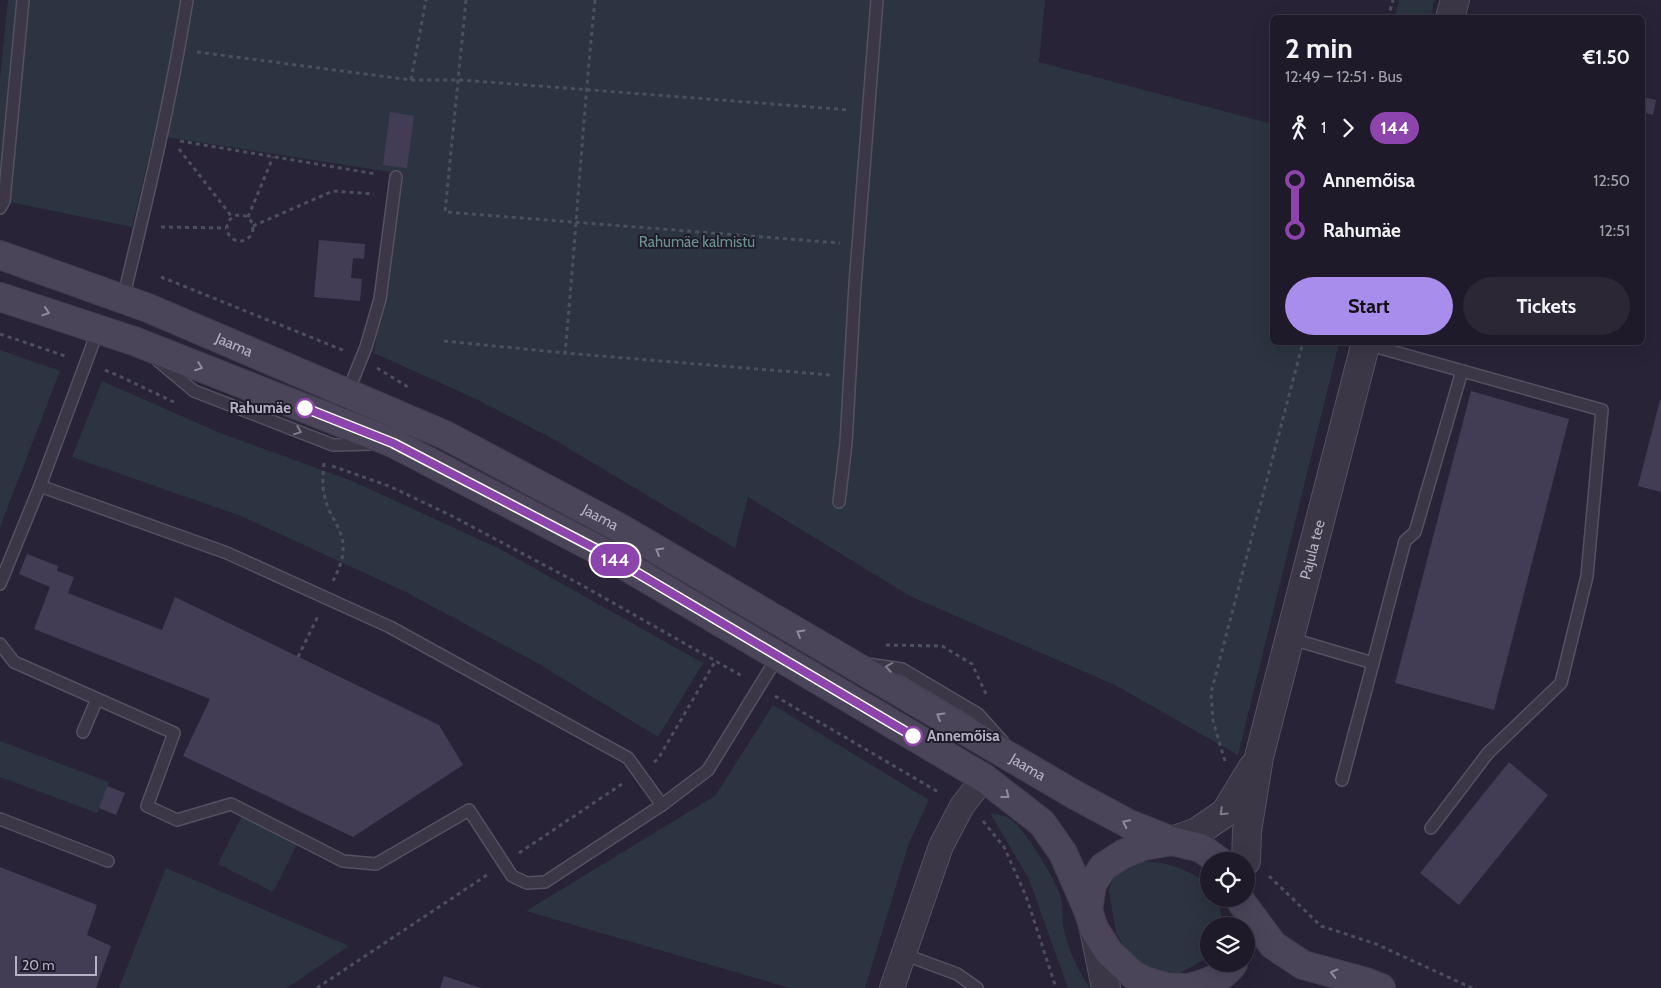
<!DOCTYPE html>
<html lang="en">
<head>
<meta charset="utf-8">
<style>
	body { margin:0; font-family:Cabin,sans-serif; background:#2b2735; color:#f1f3f6; height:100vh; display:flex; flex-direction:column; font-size:19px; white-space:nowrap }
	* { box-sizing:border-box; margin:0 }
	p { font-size:16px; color:#a1a1a8 }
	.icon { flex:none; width:28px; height:28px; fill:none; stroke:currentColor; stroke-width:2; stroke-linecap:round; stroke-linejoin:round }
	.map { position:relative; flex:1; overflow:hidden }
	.panel { position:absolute; left:1270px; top:15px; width:375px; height:330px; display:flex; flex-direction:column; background:#1e1a29; border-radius:8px; box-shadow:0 5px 20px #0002,0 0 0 1px #3c3846 }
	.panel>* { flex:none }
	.badge { padding:0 10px; border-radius:16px; font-size:18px; line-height:32px }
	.buttons { position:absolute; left:1200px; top:852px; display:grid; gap:10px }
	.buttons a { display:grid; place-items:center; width:55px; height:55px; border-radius:50%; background:#1e1a29; box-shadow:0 5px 20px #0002,0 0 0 1px #3c3846; font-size:25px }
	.scale { position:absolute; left:15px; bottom:12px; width:82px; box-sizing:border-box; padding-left:5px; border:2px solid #b6b1c4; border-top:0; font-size:14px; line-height:18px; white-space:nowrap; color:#b6b1c4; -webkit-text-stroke:4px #201c2c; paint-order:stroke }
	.map>.badge { position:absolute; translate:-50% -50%; box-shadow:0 0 0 2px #fff }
	.legs { display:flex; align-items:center; gap:8px; height:55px; padding:0 15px; font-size:16px }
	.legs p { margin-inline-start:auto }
	.summary { display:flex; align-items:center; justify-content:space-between; height:85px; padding:0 15px }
	h1 { font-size:28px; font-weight:700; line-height:38px }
	.button { display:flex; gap:10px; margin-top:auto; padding:10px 15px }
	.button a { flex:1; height:58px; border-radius:30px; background:#a88ded; color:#111; font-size:20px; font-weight:700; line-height:58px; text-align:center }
	.button a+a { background:#2b2735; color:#f1f3f6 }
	ul { padding:0 15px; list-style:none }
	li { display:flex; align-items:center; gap:18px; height:50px; font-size:19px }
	li i { display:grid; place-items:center; width:8px; height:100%; margin:0 6px; background:currentColor }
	li i::after { content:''; width:12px; height:12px; margin:-6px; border:4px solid; border-radius:50%; background:#1e1a29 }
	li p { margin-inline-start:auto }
	li:first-child i { background:linear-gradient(#0000 50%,currentColor 0) }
	li:last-child i { background:linear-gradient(currentColor 50%,#0000 0) }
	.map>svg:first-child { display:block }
</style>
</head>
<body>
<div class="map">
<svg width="1661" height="988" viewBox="0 0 1661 988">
	<rect width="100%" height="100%" fill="#282337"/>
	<g fill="#2c3441">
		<polygon points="8,0 1045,0 1039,62 1272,124 1272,342 1339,343 1238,755 1115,685 910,596 748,497 735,548 553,439 476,399 374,353 403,174 154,135 132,227 0,200 0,78"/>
		<polygon points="1399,0 1434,0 1431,17 1395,17"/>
		<polygon points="0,350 60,371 0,527"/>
		<polygon points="102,381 220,433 352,481 500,549 703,663 658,737 539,664 406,592 241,516 72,457"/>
		<polygon points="773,705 929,800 909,843 865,988 790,988 526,911 715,796"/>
		<polygon points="0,741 109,782 97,813 0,777"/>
		<path d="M990,813C997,815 1007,815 1012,820C1026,832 1056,879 1061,898C1063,906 1062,916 1063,925C1067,948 1077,969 1090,988H1068L1029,879Z"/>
		<polygon points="243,814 298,842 273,892 218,864"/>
		<path d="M1144,861C1171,863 1186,869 1209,884V899H1218L1221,912L1222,926H1209V953L1204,960L1180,973L1150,969L1130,956L1116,933L1109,891L1113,878L1120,870L1131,864Z"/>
		<polygon points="166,868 349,946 287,988 119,988"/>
	</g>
	<g fill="#423d54">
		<polygon points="1642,97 1656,100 1653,115 1642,112"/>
		<polygon points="390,112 414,116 407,168 383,165"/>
		<polygon points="319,240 365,244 364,259 353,258 351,278 362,279 360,301 314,297"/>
		<polygon points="1471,391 1569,419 1494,710 1395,683"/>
		<polygon points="1660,400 1661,400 1661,492 1638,486"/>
		<polygon points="27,554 58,566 57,571 74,577 68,593 162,630 175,597 439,725 463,765 353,837 183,756 210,699 34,629 50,587 19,574"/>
		<polygon points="1509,762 1548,795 1459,905 1420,873"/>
		<polygon points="107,786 125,793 116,815 99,808"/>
		<polygon points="0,867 97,905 87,935 111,946 96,988 0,988"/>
		<polygon points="444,976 481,988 440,988"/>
	</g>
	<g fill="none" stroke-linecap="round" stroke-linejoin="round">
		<defs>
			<g id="service">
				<polyline points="0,208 4,201 23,0"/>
				<path d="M123,299C147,200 171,100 187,0"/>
				<polyline points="98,330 40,486 227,553 390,627 628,758 662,805 708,770 778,656"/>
				<polyline points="1366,344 1602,410 1587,576 1561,683 1488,753 1431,828"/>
				<polyline points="157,360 194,391 333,445 372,444"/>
				<polyline points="336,421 366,347 380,299 396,177"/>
				<polyline points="839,502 846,443 855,285 877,0"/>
				<polyline points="0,584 40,486"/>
				<polyline points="1289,638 1373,663 1405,541 1415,532 1462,371"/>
				<polyline points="0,644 14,662 174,733 147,806 177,820 231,804 343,861 376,864 469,810 512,876 527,883 545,882 662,805"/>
				<polyline points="867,664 902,669 978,714 1003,742"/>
				<polyline points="83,732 97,699"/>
				<polyline points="1342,780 1373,663"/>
				<polyline points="0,819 108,861"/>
				<polyline points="903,954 957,974 977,988"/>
			</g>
			<polyline id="minor" points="892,988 941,846 962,806 984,778"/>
			<g id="tertiary">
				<polyline points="1450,18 1455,0"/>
				<polyline points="1172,841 1197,832 1225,813 1253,767"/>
				<path id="s1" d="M1246,861L1247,831L1259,757L1366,342"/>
				<polyline points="1094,929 1106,988"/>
			</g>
			<g id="secondary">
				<path id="s2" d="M0,255L148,308L445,435L620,528L1075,795L1129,824L1172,841"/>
				<polyline points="0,297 134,341 393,443 602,552 984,778 1042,823 1063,853 1088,910 1094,929 1109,952 1132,974 1145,981 1166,987 1183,988"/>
				<polyline points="1242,903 1273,945 1303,965 1366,982 1381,988"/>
				<polyline points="1088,910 1092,884 1103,867 1123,854 1143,846 1172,841 1201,848 1219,861"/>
				<path d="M1189,988C1206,983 1222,979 1233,964"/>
			</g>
		</defs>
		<use href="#service" stroke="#565162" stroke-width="14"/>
		<use href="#minor" stroke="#565162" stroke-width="26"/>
		<use href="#tertiary" stroke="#565162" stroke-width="30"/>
		<use href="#secondary" stroke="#413d4e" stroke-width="30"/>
		<g stroke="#4c4f5e" stroke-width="3" stroke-dasharray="4 4" stroke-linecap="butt">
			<polyline points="466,0 445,212 840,243"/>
			<path d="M595,0C583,117 576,235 565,353L830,375"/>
			<polyline points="1388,18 1393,0"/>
			<polyline points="197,52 411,80 461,80 850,110"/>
			<polyline points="411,80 426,0"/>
			<polyline points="180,141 376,174"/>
			<polyline points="179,149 232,217"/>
			<circle cx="240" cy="228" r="13"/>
			<polyline points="248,217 273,157"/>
			<polyline points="253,226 333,191 374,194"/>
			<polyline points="161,227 226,228"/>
			<polyline points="161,277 345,351"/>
			<polyline points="0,334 68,357"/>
			<polyline points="444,341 565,353"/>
			<polyline points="377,368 408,387"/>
			<polyline points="105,370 117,375 176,403"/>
			<path d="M324,463C322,481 322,496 330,512C335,522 342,532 343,544C344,558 339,569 333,581"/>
			<polyline points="332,466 389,486 450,515 578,583 742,676"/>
			<polyline points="886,645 942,646 972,664 987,696"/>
			<polyline points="298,657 319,614"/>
			<polyline points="775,696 940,793"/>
			<polyline points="1225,761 1213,721 1211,693 1303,342"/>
			<polyline points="654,762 658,759 716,660"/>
			<polyline points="983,821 1004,847 1026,896 1056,988"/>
			<polyline points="519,853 622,784"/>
			<polyline points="1269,876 1321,926 1376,944 1472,988"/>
			<polyline points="317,988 487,875"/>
		</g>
		<use href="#service" stroke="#3b3747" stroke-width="11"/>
		<use href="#minor" stroke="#3b3747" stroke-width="24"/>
		<use href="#tertiary" stroke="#3b3747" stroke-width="28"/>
		<use href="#secondary" stroke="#4b455a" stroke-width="28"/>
	</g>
	<defs><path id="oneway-chevron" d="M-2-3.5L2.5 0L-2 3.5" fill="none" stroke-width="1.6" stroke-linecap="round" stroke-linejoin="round" transform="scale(1.25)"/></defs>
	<g stroke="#918b9f">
		<use href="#oneway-chevron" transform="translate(46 312) rotate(18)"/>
		<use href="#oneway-chevron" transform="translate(199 367) rotate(21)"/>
		<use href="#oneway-chevron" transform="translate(659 551) rotate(-150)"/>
		<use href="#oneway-chevron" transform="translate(800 633) rotate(-150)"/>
		<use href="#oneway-chevron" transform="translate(940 716) rotate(-149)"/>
		<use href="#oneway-chevron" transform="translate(1006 795) rotate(38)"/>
		<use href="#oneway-chevron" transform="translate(1126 823) rotate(-154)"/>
		<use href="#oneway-chevron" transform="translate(1334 973) rotate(-165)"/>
	</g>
	<g stroke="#7f7a8c">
		<use href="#oneway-chevron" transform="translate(298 431) rotate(21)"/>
		<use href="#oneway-chevron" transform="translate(889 667) rotate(-170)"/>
		<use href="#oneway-chevron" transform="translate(1223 812) rotate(136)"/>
	</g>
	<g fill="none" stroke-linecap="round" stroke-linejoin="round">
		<defs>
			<polyline id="line-1" points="305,408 393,443 602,552 913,736"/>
		</defs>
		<use href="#line-1" stroke="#fff" stroke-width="11"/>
		<use href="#line-1" stroke="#8e44ad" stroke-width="8"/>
	</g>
	<g fill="#fff" stroke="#8e44ad" stroke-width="2.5">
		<circle cx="305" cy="408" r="9"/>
		<circle cx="913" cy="736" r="9"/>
	</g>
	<g text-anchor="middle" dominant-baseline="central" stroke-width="4" stroke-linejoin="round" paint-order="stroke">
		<g font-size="15" fill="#6b928e" stroke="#201c2c">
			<text x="697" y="242">Rahumäe kalmistu</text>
		</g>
		<g font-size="15" fill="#b6b1c4" stroke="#201c2c">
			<text stroke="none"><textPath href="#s2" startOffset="251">Jaama</textPath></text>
			<text stroke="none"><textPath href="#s2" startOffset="656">Jaama</textPath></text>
			<text stroke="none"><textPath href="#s1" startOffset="319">Pajula tee</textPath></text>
			<text stroke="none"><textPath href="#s2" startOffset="1151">Jaama</textPath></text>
		</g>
		<g font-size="15" font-weight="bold" fill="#b6b1c4" stroke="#201c2c" text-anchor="end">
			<text x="291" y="408">Rahumäe</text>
			<text x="927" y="736" text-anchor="start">Annemõisa</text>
		</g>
	</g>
</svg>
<div class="buttons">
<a><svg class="icon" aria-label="locate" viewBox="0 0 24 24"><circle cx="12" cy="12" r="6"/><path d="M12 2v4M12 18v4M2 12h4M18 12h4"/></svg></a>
<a><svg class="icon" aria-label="layers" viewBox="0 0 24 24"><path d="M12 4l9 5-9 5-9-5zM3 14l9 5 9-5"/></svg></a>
</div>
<div class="scale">20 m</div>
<b class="badge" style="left:615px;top:560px;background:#8e44ad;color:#fff">144</b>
<section class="panel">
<div class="summary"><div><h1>2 min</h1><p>12:49 – 12:51 · Bus</p></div><b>€1.50</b></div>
<div class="legs"><svg class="icon" aria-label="walk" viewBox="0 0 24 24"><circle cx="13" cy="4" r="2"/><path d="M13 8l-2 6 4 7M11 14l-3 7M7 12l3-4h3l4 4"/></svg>1<svg class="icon" aria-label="forward" viewBox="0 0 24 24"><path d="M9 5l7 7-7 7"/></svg><b class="badge" style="background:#8e44ad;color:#fff">144</b></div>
<ul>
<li><i style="color:#8e44ad"></i><b>Annemõisa</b><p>12:50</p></li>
<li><i style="color:#8e44ad"></i><b>Rahumäe</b><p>12:51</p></li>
</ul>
<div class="button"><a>Start</a><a>Tickets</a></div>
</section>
</div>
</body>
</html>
